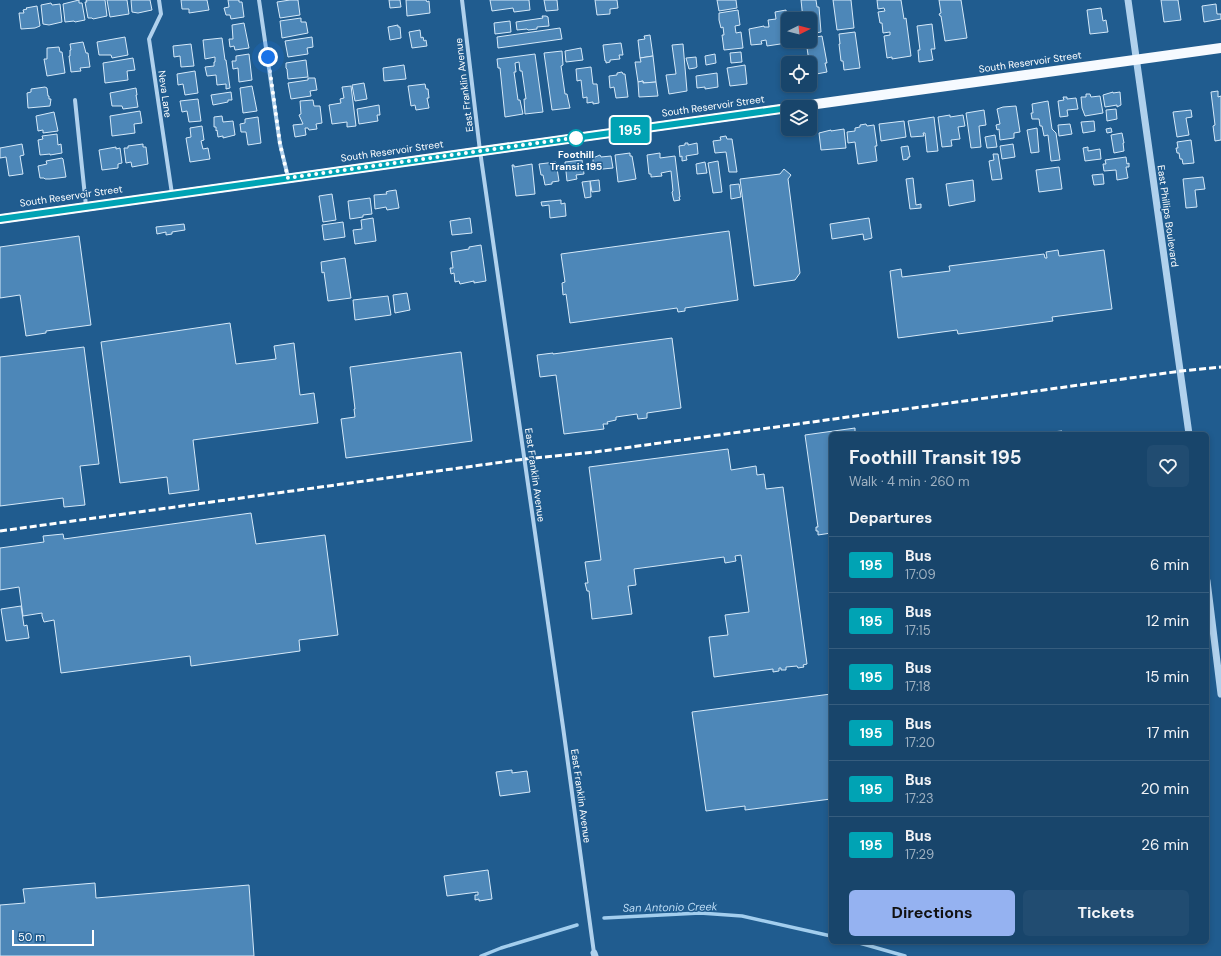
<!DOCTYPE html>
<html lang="en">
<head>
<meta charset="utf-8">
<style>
	body { margin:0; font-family:"DM Sans",sans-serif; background:#214c71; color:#f1f3f6; height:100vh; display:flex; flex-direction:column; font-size:15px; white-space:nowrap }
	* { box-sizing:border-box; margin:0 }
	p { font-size:13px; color:#9fb1c1 }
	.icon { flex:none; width:22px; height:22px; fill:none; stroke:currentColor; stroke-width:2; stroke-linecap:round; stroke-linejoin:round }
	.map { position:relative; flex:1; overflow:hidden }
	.side { position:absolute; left:829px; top:432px; width:380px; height:512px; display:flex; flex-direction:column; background:#18456b; border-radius:6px; box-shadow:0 2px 6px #0003,0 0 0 1px #365d7e }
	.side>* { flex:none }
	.badge { padding:0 8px; border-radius:3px; font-size:14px; line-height:26px }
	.needle { width:26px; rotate:84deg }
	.buttons { position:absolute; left:781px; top:12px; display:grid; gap:8px }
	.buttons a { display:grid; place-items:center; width:36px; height:36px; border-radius:6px; background:#18456b; box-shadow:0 2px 6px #0003,0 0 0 1px #365d7e; font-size:20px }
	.scale { position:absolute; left:12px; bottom:10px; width:82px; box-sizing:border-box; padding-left:4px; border:2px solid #fff; border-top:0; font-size:11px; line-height:14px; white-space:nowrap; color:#fff; -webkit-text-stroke:3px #205c8f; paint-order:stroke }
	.you { position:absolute; width:20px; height:20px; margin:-10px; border:3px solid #fff; border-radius:50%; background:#1a73e8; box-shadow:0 0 0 6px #1a73e833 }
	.map>.badge { position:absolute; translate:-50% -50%; box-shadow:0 0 0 2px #fff }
	h2 { padding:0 20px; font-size:15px; line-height:36px }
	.round { display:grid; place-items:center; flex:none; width:42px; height:42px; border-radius:6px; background:#214c71 }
	.headline { display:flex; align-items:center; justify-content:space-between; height:68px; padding:0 20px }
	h1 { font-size:19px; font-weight:700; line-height:30px }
	.primary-button { display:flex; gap:8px; margin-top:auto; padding:8px 20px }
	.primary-button a { flex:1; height:46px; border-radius:6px; background:#95b2f1; color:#111; font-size:16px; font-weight:700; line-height:46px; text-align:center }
	.primary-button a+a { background:#214c71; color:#f1f3f6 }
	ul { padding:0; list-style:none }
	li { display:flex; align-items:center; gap:12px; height:56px; padding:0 20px; border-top:1px solid #365d7e }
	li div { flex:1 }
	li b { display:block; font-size:15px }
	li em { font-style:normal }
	li .badge { min-width:44px; font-weight:700; text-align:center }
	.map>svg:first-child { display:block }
</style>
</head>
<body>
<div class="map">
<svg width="1221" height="956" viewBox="0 0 1221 956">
	<rect width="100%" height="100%" fill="#205c8f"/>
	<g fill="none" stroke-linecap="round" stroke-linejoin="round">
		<g stroke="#a3ceee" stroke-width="3.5">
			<polyline points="604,918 700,913 742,916 831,936"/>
			<polyline points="856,942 905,956"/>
			<polyline points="481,956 501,948 577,925"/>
		</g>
	</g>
	<g fill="#4d87b8" stroke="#d5e9f9">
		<polygon points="79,0 79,3 82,3 85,20 75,22 74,21 65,22 63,4"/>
		<polygon points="86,0 105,0 107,16 93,19 92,18 88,18 85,2 87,2"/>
		<polygon points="107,0 127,0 129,14 110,17"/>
		<polygon points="131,0 150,0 152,10 138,13 132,12"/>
		<polygon points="181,0 207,0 209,10 189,13 189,9 182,9"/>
		<polygon points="228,0 239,0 239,2 242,2 244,17 231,19 230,15 226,15 224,8 229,7"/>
		<polygon points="290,0 298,0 300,15 280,18 277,2"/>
		<polygon points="389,0 400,0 401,7 390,8"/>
		<polygon points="406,0 426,0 427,2 429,1 430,13 407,16"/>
		<polygon points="490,0 529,0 530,10 514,12 513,8 492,11"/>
		<polygon points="544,0 557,0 558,10 546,11"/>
		<polygon points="595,0 617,0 618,8 610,9 610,14 597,15"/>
		<polygon points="717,0 736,0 737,8 719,11"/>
		<polygon points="801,0 816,0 817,7 819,7 821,32 810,34 810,19 803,19"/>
		<polygon points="833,0 851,0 854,28 837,30"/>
		<polygon points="877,0 901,0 904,19 906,18 911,56 892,59 892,57 887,58 884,36 890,35 890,32 883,33 882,23 880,23 878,12 885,11 884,8 878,9"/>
		<polygon points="939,0 961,0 967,38 945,41 941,16 940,16 939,14 941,13"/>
		<polygon points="1161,0 1178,0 1181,20 1164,22"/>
		<polygon points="51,3 52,5 60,4 62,22 49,25 43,24 41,5"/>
		<polygon points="1216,4 1217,14 1221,14 1221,19 1204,22 1202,6"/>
		<polygon points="37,6 40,26 35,28 21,29 19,13 24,13 23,10 27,9 26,8"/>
		<polygon points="1101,8 1103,21 1106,20 1108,32 1090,34 1087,10"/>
		<polygon points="738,10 740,25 735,26 736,33 741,32 743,48 724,50 722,35 724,35 723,27 721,28 719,20 719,13"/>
		<polygon points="786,10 788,26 788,29 786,29 787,43 767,46 766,40 761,41 762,44 751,45 749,29 764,26 764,27 769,27 768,20 776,19 775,12"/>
		<polygon points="542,16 546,16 548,17 549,26 537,27 537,29 528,30 527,29 517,30 516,22 543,18"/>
		<polygon points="301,18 301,22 306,22 308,33 282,38 280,21"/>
		<polygon points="510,21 511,32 495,34 494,23"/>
		<polygon points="244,23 249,48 235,50 234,46 230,47 229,39 233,39 232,25"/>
		<polygon points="932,24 935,49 931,49 933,60 919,62 918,50 920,50 917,26"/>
		<polygon points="398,25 398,27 400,27 401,38 390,40 388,27"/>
		<polygon points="560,28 562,39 498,48 497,37"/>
		<polygon points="420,30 421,38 423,37 424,41 426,40 427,46 412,48 409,32"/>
		<polygon points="855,32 860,68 844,70 843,61 841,61 839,44 840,44 839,34"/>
		<polygon points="650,35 653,56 640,58 638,40 645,39 644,36"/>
		<polygon points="822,36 827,63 825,63 827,72 811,75 806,41 810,41 810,38"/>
		<polygon points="125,37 128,55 112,58 111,55 99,55 97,42"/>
		<polygon points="312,37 313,47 307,48 308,54 288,57 285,41"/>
		<polygon points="222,38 225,60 226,60 230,88 226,89 226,84 217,85 216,75 207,76 205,67 214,66 214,62 215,62 215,57 205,59 203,40"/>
		<polygon points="83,42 86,53 88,53 90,67 80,68 81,71 71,72 69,56 70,56 70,50 71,50 70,44"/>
		<polygon points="621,43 623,55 619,55 620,59 610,60 610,62 606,63 606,61 605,61 603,45"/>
		<polygon points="191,44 194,66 181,67 180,56 174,57 173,46"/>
		<polygon points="683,44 687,91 669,94 666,75 676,74 672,45"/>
		<polygon points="59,47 60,52 62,52 65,73 47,76 44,59 47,59 47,48"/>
		<polygon points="581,48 583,60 566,62 565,51"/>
		<polygon points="562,51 563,65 561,66 565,94 567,94 570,108 552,110 544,53"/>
		<polygon points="741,52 742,62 731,63 730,53"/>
		<polygon points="249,54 252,80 239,82 238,68 233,69 232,61 236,61 236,56"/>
		<polygon points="535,54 543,112 525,114 524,99 526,99 522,71 520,71 519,62 515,63 516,72 514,72 518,100 520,100 523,114 505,117 500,68 498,68 497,59"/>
		<polygon points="715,54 716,63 706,65 705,56"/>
		<polygon points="653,56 656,82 643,83 643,81 638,82 635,62 641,62 640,58"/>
		<polygon points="696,57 697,67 695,68 689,69 686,58"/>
		<polygon points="133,58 135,70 127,71 128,80 105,83 103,63"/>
		<polygon points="306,60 308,77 288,79 287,69 286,68 286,63"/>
		<polygon points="404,65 406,79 384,81 383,68"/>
		<polygon points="745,65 747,84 730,86 727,68"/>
		<polygon points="591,67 593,84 597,84 599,103 593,104 593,102 587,103 587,97 583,98 581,80 577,81 576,69"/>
		<polygon points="195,71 198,93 185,95 183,84 178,85 177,74"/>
		<polygon points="622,72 623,74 625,74 628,97 616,98 614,87 610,88 609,76 617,75 617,73"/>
		<polygon points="717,73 718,87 705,89 705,87 697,88 696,76"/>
		<polygon points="308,78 315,78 317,90 310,91 311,96 291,99 288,83 308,80"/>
		<polygon points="643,81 643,83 656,82 658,96 639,97 638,82"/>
		<polygon points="364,83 367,99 355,101 352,85"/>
		<polygon points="425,84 426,89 428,89 429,98 427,98 429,108 416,110 415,105 411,106 408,86"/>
		<polygon points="252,86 257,111 243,113 240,88"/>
		<polygon points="351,86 356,126 347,127 347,122 332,124 329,105 341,103 340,99 344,98 342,87"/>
		<polygon points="45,87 47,88 48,96 49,96 49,99 51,99 50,106 28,108 27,93 31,92 31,89"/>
		<polygon points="136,88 137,95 136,95 138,107 123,109 122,106 112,106 110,93"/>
		<polygon points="1218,91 1218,97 1221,96 1221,140 1215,141 1213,126 1215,125 1211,92"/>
		<polygon points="231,92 232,100 228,100 228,102 213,105 211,95"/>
		<polygon points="1113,92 1113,93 1120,92 1121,105 1117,107 1117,105 1105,107 1103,95"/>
		<polygon points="1086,94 1090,94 1091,97 1100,96 1103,113 1085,116 1082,108 1081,97 1086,97"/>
		<polygon points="1063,97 1067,97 1067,99 1076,98 1078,109 1067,110 1068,116 1060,117 1058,101 1064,100"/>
		<polygon points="198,99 201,121 189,122 187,111 182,112 180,101"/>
		<polygon points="313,100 314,106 320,106 322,123 316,124 317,129 309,130 308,128 305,128 306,135 295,137 293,125 303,124 299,115 301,114 300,101"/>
		<polygon points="1048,101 1052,129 1056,133 1060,160 1051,161 1048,135 1044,136 1042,126 1040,126 1039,119 1032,119 1031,113 1033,113 1032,104"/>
		<polygon points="379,105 380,115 377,115 378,121 359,124 357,109"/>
		<polygon points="1016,106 1020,132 1014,133 1014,138 1000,140 999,129 997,130 996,125 1000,124 997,109 1003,107"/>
		<polygon points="1116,109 1117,119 1107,121 1106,110"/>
		<polygon points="984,110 986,125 979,126 981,147 971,148 966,113"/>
		<polygon points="1191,110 1192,117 1186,118 1189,135 1177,137 1173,112"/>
		<polygon points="140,111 142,123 134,124 135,133 112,136 110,116"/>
		<polygon points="54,112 58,131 43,133 43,130 38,131 36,116"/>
		<polygon points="950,115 950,117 963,115 965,126 958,127 960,139 951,140 952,146 942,147 938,117"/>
		<polygon points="222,116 223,122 233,121 235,135 223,138 223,136 218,137 217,130 216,131 216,127 214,127 214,117"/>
		<polygon points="258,117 261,143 248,145 246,132 241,132 240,124 245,123 245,119"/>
		<polygon points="934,117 938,151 927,152 925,133 923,133 924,136 911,137 908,121"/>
		<polygon points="904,121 906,137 881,141 879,124"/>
		<polygon points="1094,121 1095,131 1083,133 1081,122"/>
		<polygon points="866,124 867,126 874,125 877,146 875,146 877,161 858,164 855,142 848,143 847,132 855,131 855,128 860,127 860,125"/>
		<polygon points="1070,124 1072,134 1059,136 1058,125"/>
		<polygon points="202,126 204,140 201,141 203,149 208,148 210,159 190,162 186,138 191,137 190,128"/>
		<polygon points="1037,128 1039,152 1031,153 1027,130"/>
		<polygon points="1111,128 1112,132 1107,133 1106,129"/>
		<polygon points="844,129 846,148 821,150 819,133 831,130 831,131"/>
		<polygon points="1122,133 1124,143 1123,143 1124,151 1114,153 1111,135"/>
		<polygon points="57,134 58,145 61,144 62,153 50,155 50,154 40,155 38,140 43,139 42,136"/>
		<polygon points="995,135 997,147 987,148 985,137"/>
		<polygon points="726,136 727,139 732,139 737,172 729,172 726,152 715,153 713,141 721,140 720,137"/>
		<polygon points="1191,140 1194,163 1183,164 1182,159 1180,159 1179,153 1177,153 1176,148 1178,148 1177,142"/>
		<polygon points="685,143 688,143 688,145 697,143 698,154 686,156 687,160 682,161 682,156 680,157 679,146 685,145"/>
		<polygon points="22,144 24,155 20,156 23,174 9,176 6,157 0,158 0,148"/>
		<polygon points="143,144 143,147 146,147 148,164 132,167 131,162 126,163 124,148 128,148 128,146"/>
		<polygon points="1013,144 1015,157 1002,159 1000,146"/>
		<polygon points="908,146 910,157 908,157 908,159 903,160 901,147"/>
		<polygon points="116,147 116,149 120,148 122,163 118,164 118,168 102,170 99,150"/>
		<polygon points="1088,147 1088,151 1100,149 1101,159 1085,161 1083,148"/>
		<polygon points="630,153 630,156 632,156 636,179 618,182 615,155"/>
		<polygon points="660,153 660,158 675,156 680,197 679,197 680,200 674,201 673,197 672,192 673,191 671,171 661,173 662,176 651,177 651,174 649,174 647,155"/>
		<polygon points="993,154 998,154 1002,179 992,180 989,161 994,160"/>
		<polygon points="600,155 601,157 611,156 613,168 593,170 593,158"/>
		<polygon points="1126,157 1127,164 1129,163 1129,167 1126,167 1128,178 1117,180 1116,170 1104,171 1103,164 1106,164 1105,160"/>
		<polygon points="62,158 63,159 66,177 50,179 45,179 44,178 40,178 38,166 47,164 46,161"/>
		<polygon points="582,160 584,174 576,175 577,179 567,181 565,162"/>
		<polygon points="718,161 722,192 713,193 708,163"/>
		<polygon points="556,162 559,181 552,182 552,184 545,185 543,175 541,175 539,164"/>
		<polygon points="705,162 707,173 697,174 696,164"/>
		<polygon points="532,164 535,194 516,196 512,165 514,165 514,167"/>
		<polygon points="1059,167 1062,189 1039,192 1036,170"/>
		<polygon points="784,169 791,175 788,179 800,273 795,280 754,286 740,179 780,174"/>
		<polygon points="1103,174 1104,184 1094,185 1092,175"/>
		<polygon points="1203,177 1205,189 1195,190 1197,207 1186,208 1183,179"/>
		<polygon points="913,178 916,205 921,204 921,208 910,209 906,179"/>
		<polygon points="599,180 600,191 592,192 590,181"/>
		<polygon points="973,180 975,201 949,206 946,184"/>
		<polygon points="590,181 591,197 585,198 582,182"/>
		<polygon points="739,184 741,197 731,199 730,185"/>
		<polygon points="396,190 399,208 387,210 386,207 375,209 374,195 387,194 386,192 389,191"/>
		<polygon points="332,194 336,220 323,222 319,196"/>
		<polygon points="370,198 372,214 363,215 363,217 350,219 348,201"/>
		<polygon points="561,200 561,204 565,203 566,216 550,218 549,205 542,206 541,202"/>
		<polygon points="373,218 376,241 355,244 353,230 362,229 361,220"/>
		<polygon points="470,218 472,233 452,235 450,221"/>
		<polygon points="869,218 872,238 864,240 863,234 832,239 830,224"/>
		<polygon points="343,222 345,237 324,240 322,225"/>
		<polygon points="184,224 185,230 172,232 172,234 166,235 166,232 157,234 156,227"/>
		<polygon points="729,231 738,300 685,308 685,311 678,312 677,308 570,323 566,294 563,295 562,283 565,282 561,254"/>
		<polygon points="79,236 91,325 46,331 46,333 26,336 20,295 0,298 0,247"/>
		<polygon points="481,245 486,281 474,283 474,281 460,284 459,281 455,282 454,273 451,274 450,268 453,268 451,252 469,249 469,247"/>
		<polygon points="1058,250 1059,256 1104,250 1112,309 1052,317 1053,321 958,334 957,330 898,338 890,271 901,269 902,277 950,271 949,266 1044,254 1045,258 1047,258 1046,252"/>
		<polygon points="345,258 351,298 328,301 324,272 322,273 321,262"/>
		<polygon points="407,293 410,310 395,313 393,295"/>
		<polygon points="388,296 391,315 355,320 353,300"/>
		<polygon points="230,323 236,364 276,359 274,346 294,343 300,395 314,393 318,423 193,440 199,490 169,494 167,477 120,483 101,342"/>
		<polygon points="672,338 681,408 647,413 647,418 638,419 637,414 616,417 616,420 607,422 608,424 603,424 604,429 564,434 556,375 540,377 537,355 553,353 553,354"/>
		<polygon points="84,347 99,464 80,466 85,505 64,507 63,498 0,506 0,357"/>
		<polygon points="461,352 472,441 346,458 341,419 355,417 354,409 355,409 350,367"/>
		<polygon points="855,428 855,434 831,434 831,533 818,535 818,531 816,531 816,527 818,527 805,435"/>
		<polygon points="1062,431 1062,434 1051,434 1052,432"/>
		<polygon points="728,449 731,470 756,466 757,475 764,474 766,489 783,487 807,664 803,665 804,667 798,668 797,666 786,667 786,670 781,670 781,668 779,668 779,671 773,672 773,669 714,677 709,637 728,635 725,615 749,612 741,555 735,556 736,561 725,563 724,557 634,569 636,585 628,586 632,614 592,619 589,591 587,591 585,583 588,583 585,562 601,560 589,467"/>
		<polygon points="251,513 256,544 325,535 338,635 299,640 300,651 191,666 190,656 61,673 54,620 44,622 42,616 42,613 23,616 19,587 0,590 0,548 44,542 43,536 63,534 64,539"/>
		<polygon points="21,606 24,626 27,625 29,638 6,641 1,609"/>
		<polygon points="831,694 831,799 745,810 745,806 706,811 692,712"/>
		<polygon points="512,770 512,773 527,771 530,792 500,796 496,772"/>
		<polygon points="488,870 492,899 479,901 479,899 475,900 475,895 478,895 478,892 447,896 444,876"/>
		<polygon points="95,883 96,898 249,885 254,956 0,956 0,905 25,903 23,889"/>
	</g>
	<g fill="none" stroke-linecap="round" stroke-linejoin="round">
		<g stroke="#b0d1ed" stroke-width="4">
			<polyline points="159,0 161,14 149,39 172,194"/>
			<polyline points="259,0 280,144 288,177"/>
			<polyline points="462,0 480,151 563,727 594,953"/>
			<polyline points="75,100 86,206"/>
		</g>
		<g stroke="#b0d1ed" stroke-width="7">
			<polyline points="1128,0 1189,434"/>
			<polyline points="1207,581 1221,694"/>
			<polyline points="594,953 595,956"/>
		</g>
		<g stroke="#f6faff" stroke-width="10">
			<polyline points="795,107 1221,48"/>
			<polyline points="0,219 788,108"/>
		</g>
		<polyline stroke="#fff" stroke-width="3" stroke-dasharray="7 3" stroke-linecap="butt" points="0,531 525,459 595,452 1181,371 1221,367"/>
	</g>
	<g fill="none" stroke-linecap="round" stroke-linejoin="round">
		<defs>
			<polyline id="line" points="0,219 788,108"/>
		</defs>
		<use href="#line" stroke="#fff" stroke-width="9"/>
		<use href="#line" stroke="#00a3b4" stroke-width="6"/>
		<polyline stroke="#fff" stroke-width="4" stroke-dasharray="0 7.2" points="268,57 280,144 288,178 580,137 576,138"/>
	</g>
	<circle fill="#fff" stroke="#00a3b4" stroke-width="2" cx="576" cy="138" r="8"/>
	<g text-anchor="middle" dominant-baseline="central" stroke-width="3" stroke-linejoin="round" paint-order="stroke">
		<g font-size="10" fill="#fff" stroke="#205c8f">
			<text transform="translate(1030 62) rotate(-8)">South Reservoir Street</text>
			<text transform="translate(464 85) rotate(-97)">East Franklin Avenue</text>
			<text transform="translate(165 94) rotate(82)">Neva Lane</text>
			<text transform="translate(713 106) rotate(-8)">South Reservoir Street</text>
			<text transform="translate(392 151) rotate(-8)">South Reservoir Street</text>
			<text transform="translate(71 196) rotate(-8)">South Reservoir Street</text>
			<text transform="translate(1168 216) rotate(82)">East Phillips Boulevard</text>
			<text transform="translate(535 475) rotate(82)">East Franklin Avenue</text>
			<text transform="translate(581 796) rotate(82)">East Franklin Avenue</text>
		</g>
		<g font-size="10" font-weight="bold" fill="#fff" stroke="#205c8f">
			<text x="576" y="154">Foothill<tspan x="576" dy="12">Transit 195</tspan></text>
		</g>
		<g font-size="11" font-style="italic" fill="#bcdbf4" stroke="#205c8f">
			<text transform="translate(670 907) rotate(-1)">San Antonio Creek</text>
		</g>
	</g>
</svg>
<div class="buttons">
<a><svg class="needle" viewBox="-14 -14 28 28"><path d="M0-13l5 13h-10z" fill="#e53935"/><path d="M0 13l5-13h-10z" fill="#9fb1c1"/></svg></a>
<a><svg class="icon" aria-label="locate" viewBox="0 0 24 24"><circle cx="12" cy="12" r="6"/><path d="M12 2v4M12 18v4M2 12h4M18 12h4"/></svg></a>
<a><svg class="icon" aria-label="layers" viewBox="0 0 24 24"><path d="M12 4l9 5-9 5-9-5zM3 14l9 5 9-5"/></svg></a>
</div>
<div class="scale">50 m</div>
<div class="you" style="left:268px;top:57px"></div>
<b class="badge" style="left:630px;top:130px;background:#00a3b4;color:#fff">195</b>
<section class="side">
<div class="headline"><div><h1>Foothill Transit 195</h1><p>Walk · 4 min · 260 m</p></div><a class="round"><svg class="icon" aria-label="heart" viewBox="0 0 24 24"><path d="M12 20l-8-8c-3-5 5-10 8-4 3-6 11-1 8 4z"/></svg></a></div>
<h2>Departures</h2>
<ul>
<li><span class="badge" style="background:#00a3b4;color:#fff">195</span><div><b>Bus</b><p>17:09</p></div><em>6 min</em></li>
<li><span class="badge" style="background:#00a3b4;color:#fff">195</span><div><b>Bus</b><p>17:15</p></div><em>12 min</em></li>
<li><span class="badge" style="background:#00a3b4;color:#fff">195</span><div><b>Bus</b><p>17:18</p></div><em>15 min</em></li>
<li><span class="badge" style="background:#00a3b4;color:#fff">195</span><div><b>Bus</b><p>17:20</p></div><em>17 min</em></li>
<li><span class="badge" style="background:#00a3b4;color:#fff">195</span><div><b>Bus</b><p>17:23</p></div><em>20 min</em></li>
<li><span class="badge" style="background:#00a3b4;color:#fff">195</span><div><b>Bus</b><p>17:29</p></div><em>26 min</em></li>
</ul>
<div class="primary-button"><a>Directions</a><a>Tickets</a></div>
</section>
</div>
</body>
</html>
